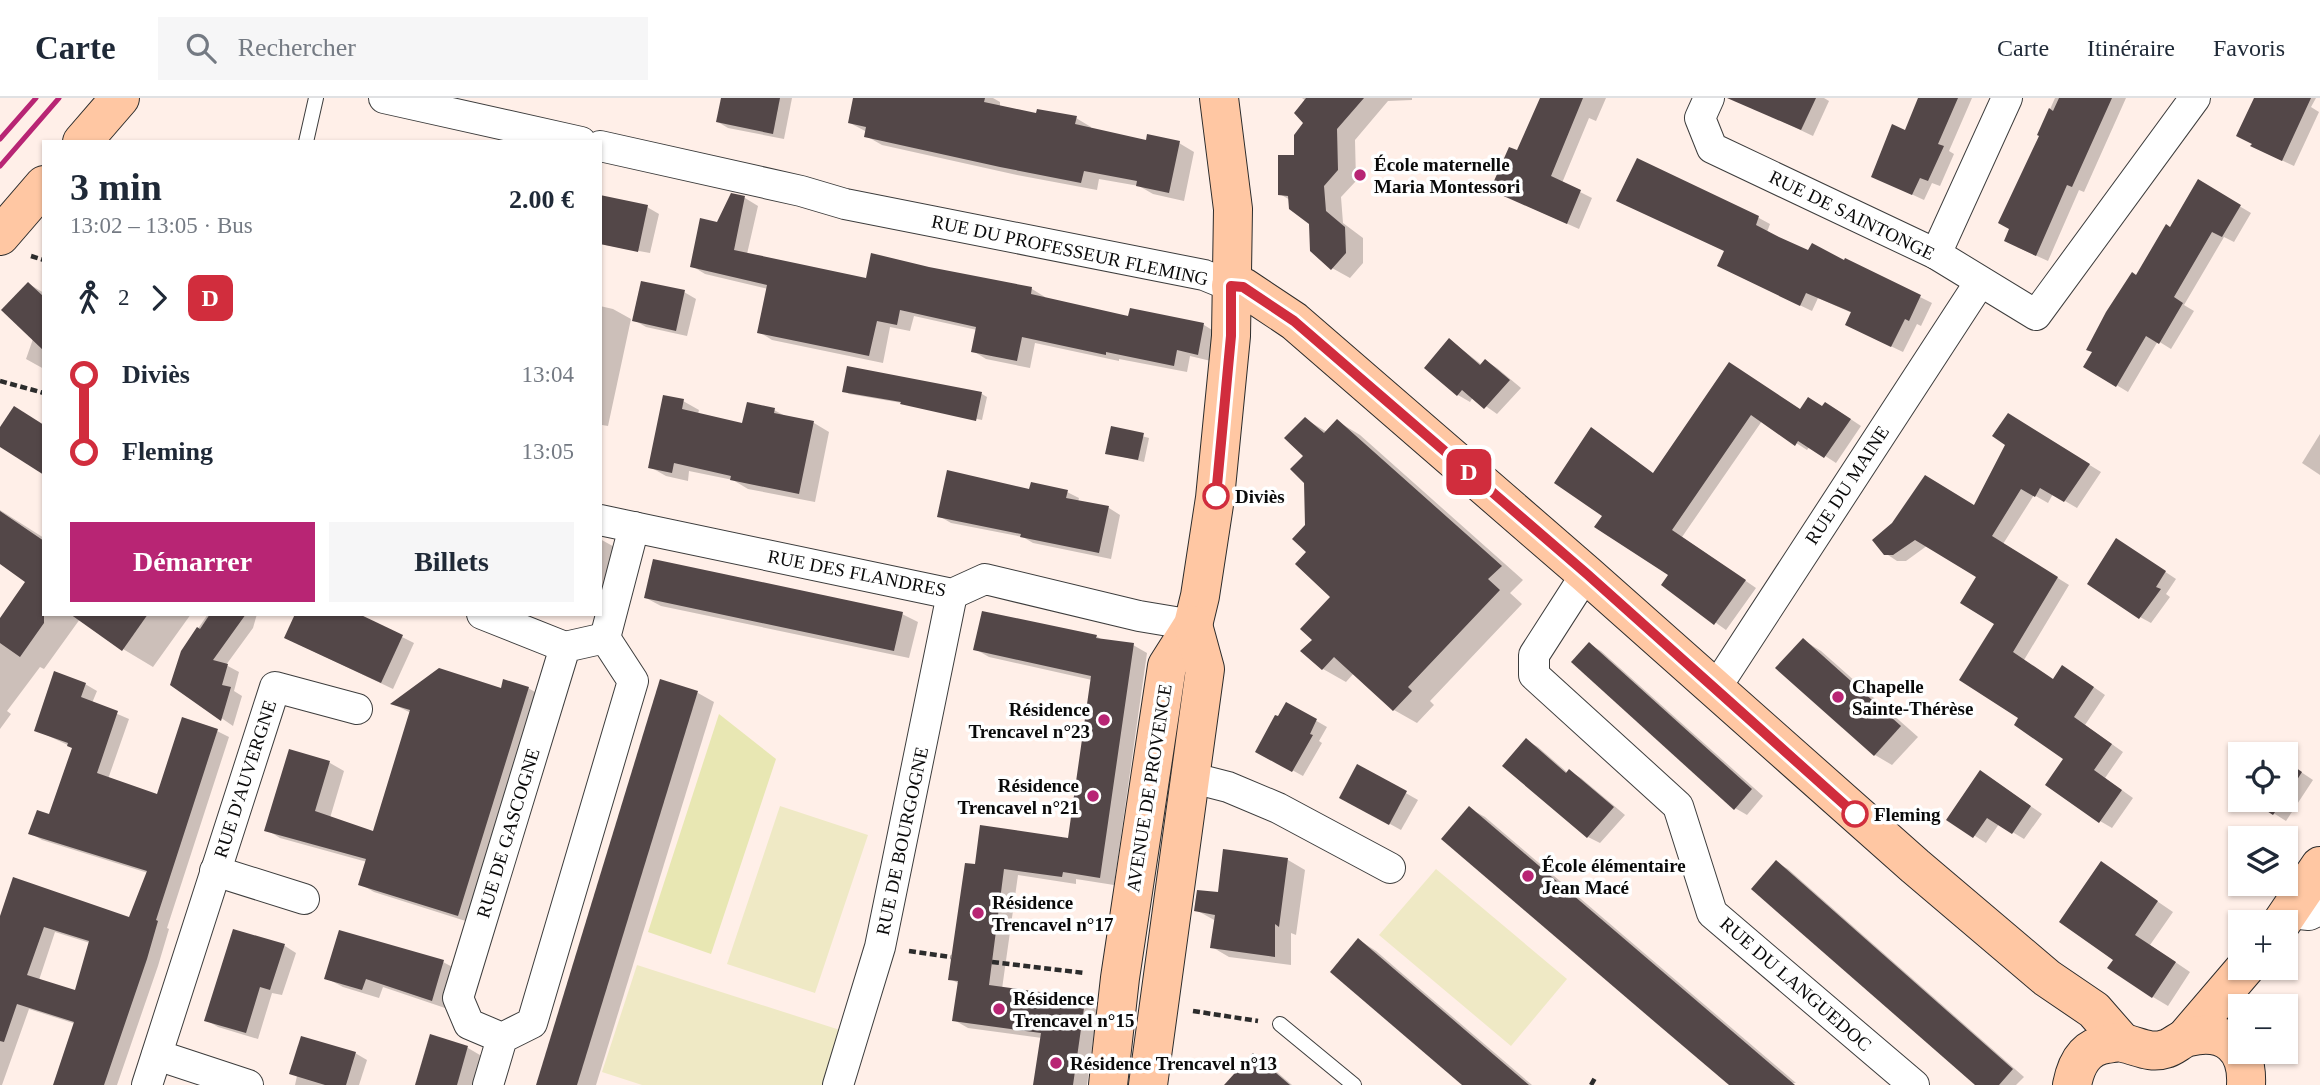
<!DOCTYPE html>
<html lang="fr">
<head>
<meta charset="utf-8">
<style>
	body { margin:0; font-family:"Times New Roman",serif; background:#f6f6f7; color:#1f2937; height:100vh; display:flex; flex-direction:column; font-size:26px; white-space:nowrap }
	* { box-sizing:border-box; margin:0 }
	p { font-size:23px; color:#747a83 }
	.icon { flex:none; width:38px; height:38px; fill:none; stroke:currentColor; stroke-width:2; stroke-linecap:round; stroke-linejoin:round }
	.map { position:relative; flex:1; overflow:hidden }
	.panel { position:absolute; left:42px; top:42px; width:560px; height:476px; display:flex; flex-direction:column; background:#fff; border-radius:0px; box-shadow:0 2px 5px #0004 }
	.panel>* { flex:none }
	.badge { padding:0 14px; border-radius:10px; font-size:24px; line-height:46px }
	.fabs { position:absolute; left:2228px; top:644px; display:grid; gap:14px }
	.fabs a { display:grid; place-items:center; width:70px; height:70px; border-radius:0px; background:#fff; box-shadow:0 2px 5px #0004; font-size:35px }
	.map>.badge { position:absolute; translate:-50% -50%; box-shadow:0 0 0 4px #fff }
	.legs { display:flex; align-items:center; gap:10px; height:77px; padding:0 28px; font-size:23px }
	.legs p { margin-inline-start:auto }
	.headline { display:flex; align-items:center; justify-content:space-between; height:119px; padding:0 28px }
	h1 { font-size:38px; font-weight:700; line-height:52px }
	.action { display:flex; gap:14px; margin-top:auto; padding:14px 28px }
	.action a { flex:1; height:80px; border-radius:0px; background:#b82574; color:#fff; font-size:28px; font-weight:700; line-height:80px; text-align:center }
	.action a+a { background:#f6f6f7; color:#1f2937 }
	ul { padding:0 28px; list-style:none }
	li { display:flex; align-items:center; gap:24px; height:77px; font-size:26px }
	li i { display:grid; place-items:center; width:10px; height:100%; margin:0 9px; background:currentColor }
	li i::after { content:''; width:18px; height:18px; margin:-9px; border:5px solid; border-radius:50%; background:#fff }
	li p { margin-inline-start:auto }
	li:first-child i { background:linear-gradient(#0000 50%,currentColor 0) }
	li:last-child i { background:linear-gradient(currentColor 50%,#0000 0) }
	header { display:flex; align-items:center; gap:42px; box-sizing:border-box; height:98px; padding:0 35px; background:#fff; border-bottom:2px solid #e0e1e3 }
	header strong { font-size:33px }
	nav { display:flex; gap:38px; margin-inline-start:auto; font-size:24px }
	.search { width:490px; height:63px; background:#f6f6f7; display:flex; align-items:center; gap:18px; box-sizing:border-box; padding:0 24px; border-radius:0px; color:#747a83; font-size:26px }
	.map>svg:first-child { display:block }
</style>
</head>
<body>
<header>
<strong>Carte</strong>
<div class="search"><svg class="icon" aria-label="search" viewBox="0 0 24 24"><circle cx="10" cy="10" r="6"/><path d="M15 15l6 6"/></svg>Rechercher</div>
<nav><a>Carte</a><a>Itinéraire</a><a>Favoris</a></nav>
</header>
<div class="map">
<svg width="2320" height="987" viewBox="0 0 2320 987">
	<rect width="100%" height="100%" fill="#ffefe8"/>
	<polygon fill="#e8e7b3" points="719,616 776,661 711,856 648,834"/>
	<g fill="#efe9c5">
		<polygon points="780,708 868,737 815,895 727,866"/>
		<polygon points="1436,771 1567,881 1511,948 1379,837"/>
		<polygon points="637,867 840,932 822,987 642,987 602,974"/>
	</g>
	<g fill="#0003" fill-rule="evenodd">
		<polygon points="723,0 792,0 784,41 728,30 718,24"/>
		<polygon points="855,0 993,0 1000,4 1000,9 1038,17 1076,20 1091,29 1091,32 1147,44 1179,45 1194,54 1184,103 1153,96 1139,88 1099,81 1097,92 1017,77 882,47 866,38 867,34 850,25"/>
		<polygon points="1302,0 1412,0 1412,2 1388,3 1355,42 1356,83 1341,99 1343,125 1363,140 1363,165 1350,180 1332,170 1311,125 1290,102 1280,96 1296,58 1306,25 1306,3"/>
		<polygon points="1542,0 1606,0 1596,23 1589,20 1562,85 1592,100 1579,131 1503,97 1518,54"/>
		<polygon points="1761,0 1824,0 1829,3 1813,38 1766,16"/>
		<polygon points="1920,0 1972,0 1949,53 1954,56 1940,88 1932,85 1924,102 1885,84"/>
		<polygon points="2055,0 2126,0 2084,94 2079,92 2048,163 2017,149 2011,130 2041,37 2039,36"/>
		<polygon points="2254,0 2316,0 2311,9 2319,14 2294,68 2264,54"/>
		<polygon points="1637,63 1759,120 1770,126 1767,134 1809,154 1844,164 1846,162 1932,205 1921,228 1917,226 1903,254 1859,233 1852,215 1818,200 1812,213 1731,174 1726,154"/>
		<polygon points="2199,84 2251,115 2234,144 2224,139 2184,207 2194,213 2171,251 2158,243 2128,294 2085,268 2137,179 2171,131"/>
		<polygon points="732,97 745,100 758,108 747,156 868,182 1032,191 1045,199 1045,201 1129,220 1131,212 1204,227 1217,235 1211,263 1190,258 1187,274 1119,261 1119,263 1035,245 1030,270 986,261 973,253 977,232 914,218 910,233 890,229 883,265 772,242 759,234 768,191 705,176 692,168 718,126"/>
		<polygon points="647,109 659,116 650,155 600,146"/>
		<polygon points="29,186 44,195 44,271 26,261 33,241"/>
		<polygon points="684,194 696,201 687,238 646,229 634,222"/>
		<polygon points="600,208 613,211 631,221 608,328 602,327 600,335"/>
		<polygon points="1450,242 1482,267 1486,263 1497,270 1521,290 1497,316 1473,299 1470,304 1458,297 1426,270"/>
		<polygon points="1730,266 1801,312 1823,310 1837,312 1861,328 1836,365 1810,348 1807,352 1762,323 1682,439 1756,490 1726,532 1663,487 1670,477 1654,376"/>
		<polygon points="848,270 982,296 987,299 982,322 902,305 849,296 844,293"/>
		<polygon points="683,303 699,312 698,316 744,327 774,312 787,319 814,325 829,334 815,404 748,391 733,382 689,373 688,383 666,378 650,369"/>
		<polygon points="1305,321 1327,334 1337,323 1360,337 1523,482 1510,495 1522,506 1430,603 1434,607 1417,625 1394,612 1354,575 1346,584 1323,571 1314,542 1333,499 1308,453"/>
		<polygon points="2020,324 2101,374 2077,410 2053,396 2048,405 2034,397 2003,446 2069,487 2024,562 2054,583 2075,576 2105,597 2085,627 2123,654 2105,680 2133,700 2112,730 2100,723 2065,661 2021,620 1996,525 1978,479 1928,447 1906,463 1897,463 1885,455 1975,409"/>
		<polygon points="1112,330 1149,340 1144,364 1107,355"/>
		<polygon points="2320,336 2320,377 2302,365"/>
		<polygon points="1031,393 1067,394 1079,400 1078,404 1109,410 1120,417 1111,461 1033,445 1023,439 951,425 939,418"/>
		<polygon points="0,412 44,440 44,516 191,516 153,569 123,551 80,521 44,571 40,569 7,613 11,616 0,631 0,523 27,484 0,464"/>
		<polygon points="600,441 618,451 606,500 600,499"/>
		<polygon points="2128,449 2176,481 2166,496 2170,499 2151,525 2140,519"/>
		<polygon points="646,500 902,516 918,524 909,560 661,508"/>
		<polygon points="208,516 257,516 253,530 226,567 239,574 234,593 242,598 233,628 172,586 182,554"/>
		<polygon points="1096,538 1104,543 1133,547 1147,555 1114,787 1076,781 1076,786 1018,777 1002,891 1084,904 1097,912 1087,987 1035,987 1042,940 968,930 954,922 960,886 950,881 976,768 1069,742 1092,582 989,559 975,551"/>
		<polygon points="402,539 414,545 393,591 298,546"/>
		<polygon points="1803,542 1821,553 1918,639 1892,667 1875,657"/>
		<polygon points="1589,546 1601,553 1763,698 1747,717 1735,710"/>
		<polygon points="661,583 698,595 714,604 596,987 538,987"/>
		<path d="M85,586L97,593L92,605L129,621L108,681L158,699L217,633L229,639L167,830L169,831L158,868L117,987H55L76,926L29,911L2,987H0V821H130L148,775L42,742L30,735L50,719L74,650L36,632ZM55,834L90,845L76,895L39,882Z"/>
		<polygon points="528,590 542,598 472,825 374,794 360,786 367,764 280,740 267,732 290,653 330,665 344,673 330,720 374,735 411,615 393,606"/>
		<polygon points="1287,606 1327,629 1319,643 1322,645 1303,678 1257,653"/>
		<polygon points="1526,642 1538,649 1568,675 1569,673 1581,680 1625,717 1600,745 1588,739 1505,667"/>
		<polygon points="2286,664 2313,682 2286,723 2253,702 2286,702"/>
		<polygon points="1358,668 1418,702 1401,732 1341,699"/>
		<polygon points="1992,681 2042,716 2024,741 1999,726 1986,745 1949,721"/>
		<polygon points="1469,710 1485,719 1796,985 1731,987"/>
		<polygon points="1225,753 1288,762 1305,772 1296,837 1291,835 1291,867 1229,859 1212,849 1216,823 1196,812 1219,796"/>
		<polygon points="1776,764 1788,771 2024,979 2016,987 1978,987"/>
		<polygon points="2101,765 2173,814 2150,847 2190,874 2168,908 2153,899 2115,862"/>
		<polygon points="234,833 285,848 296,855 282,897 272,895 258,941 218,929 206,922"/>
		<polygon points="1359,842 1376,853 1532,987 1465,987"/>
		<polygon points="443,864 460,873 448,911 383,889 379,900 343,889 326,880"/>
		<polygon points="431,938 468,950 485,960 477,987 417,987"/>
		<polygon points="355,955 367,962 359,987 295,987 297,978"/>
		<polygon points="1253,957 1265,964 1292,987 1236,987"/>
	</g>
	<g fill="#534748" fill-rule="evenodd">
		<polygon points="721,0 780,0 773,36 716,24"/>
		<polygon points="853,0 985,0 984,4 1036,15 1037,11 1077,18 1075,26 1146,42 1147,36 1180,43 1169,95 1136,88 1137,83 1084,73 1081,85 1000,69 864,39 866,29 848,25"/>
		<polygon points="1306,0 1364,0 1337,31 1338,72 1324,88 1326,113 1345,129 1346,155 1331,172 1310,153 1309,126 1289,111 1288,98 1278,97 1278,57 1294,57 1294,37 1303,25 1294,15"/>
		<polygon points="1540,0 1583,0 1551,78 1581,92 1567,126 1490,92 1509,49 1517,52"/>
		<polygon points="1727,0 1816,0 1801,32"/>
		<polygon points="1918,0 1958,0 1938,46 1944,48 1928,83 1920,80 1912,97 1871,79 1892,26 1905,32"/>
		<polygon points="2059,0 2112,0 2072,89 2067,87 2036,158 2004,143 2009,131 1998,125 2039,38 2037,37 2049,10 2053,13"/>
		<polygon points="2254,0 2311,0 2282,63 2250,48 2252,46 2236,38"/>
		<polygon points="1637,60 1759,118 1756,127 1779,139 1808,152 1812,145 1844,162 1845,160 1921,197 1909,223 1905,221 1891,249 1845,227 1851,214 1806,195 1800,208 1717,168 1724,153 1616,103"/>
		<polygon points="2198,81 2241,107 2222,139 2212,134 2174,199 2183,205 2159,246 2146,238 2116,289 2083,269 2092,254 2086,252 2106,214 2132,174 2136,177 2166,126 2170,129"/>
		<polygon points="731,95 745,98 734,152 866,180 871,155 929,169 1032,189 1031,196 1128,218 1130,210 1204,225 1198,257 1177,252 1174,268 1106,254 1106,257 1022,239 1017,263 971,254 976,229 900,212 897,227 877,223 869,258 757,235 767,187 690,169 700,120 717,124"/>
		<polygon points="600,97 648,107 638,154 600,146"/>
		<polygon points="641,183 685,192 676,233 632,223"/>
		<polygon points="28,184 44,199 44,253 1,212"/>
		<polygon points="1449,240 1480,267 1485,261 1510,282 1484,311 1462,292 1457,298 1424,270"/>
		<polygon points="1729,264 1800,311 1808,299 1822,308 1825,304 1851,321 1824,360 1798,343 1795,348 1751,317 1672,432 1746,482 1714,527 1661,487 1668,477 1594,429 1602,418 1554,385 1591,329 1653,375"/>
		<polygon points="847,268 982,294 976,323 900,306 901,304 842,294"/>
		<polygon points="663,297 684,301 682,311 742,325 747,304 775,310 774,315 814,323 799,396 730,382 731,378 674,365 672,375 648,370"/>
		<polygon points="14,308 44,327 44,377 0,349 0,329"/>
		<polygon points="2008,315 2090,366 2064,404 2040,390 2035,399 2021,391 1992,438 2058,479 2013,554 2053,581 2062,567 2094,589 2074,619 2112,646 2094,672 2122,692 2099,725 2045,687 2063,661 2014,627 2018,620 1959,582 1994,526 1960,505 1976,479 1915,442 1893,457 1884,457 1872,442 1892,425 1925,377 1974,407 2005,347 1992,338"/>
		<polygon points="1305,319 1324,335 1337,321 1502,468 1488,481 1500,492 1408,589 1412,593 1393,613 1334,559 1322,572 1300,553 1312,542 1300,531 1330,499 1295,466 1306,454 1292,441 1305,427 1304,385 1290,371 1303,358 1284,340"/>
		<polygon points="1111,328 1144,335 1138,362 1105,356"/>
		<polygon points="947,372 1029,391 1031,384 1068,392 1066,400 1109,408 1099,455 1020,439 1021,436 937,419"/>
		<polygon points="0,413 44,443 44,525 20,559 0,545 0,520 25,484 0,466"/>
		<polygon points="2116,440 2166,473 2156,489 2161,491 2139,521 2087,486"/>
		<polygon points="653,461 903,514 894,553 644,500"/>
		<polygon points="982,513 1097,537 1096,540 1134,545 1100,780 1063,774 1062,779 1004,771 989,887 1047,895 1046,898 1085,903 1073,987 1033,987 1041,935 952,923 958,883 948,882 965,765 975,766 980,727 1068,740 1091,578 973,552"/>
		<polygon points="70,516 148,516 122,553"/>
		<polygon points="210,516 246,516 213,562 228,566 222,587 231,589 221,623 170,587 181,553 197,529 200,531"/>
		<polygon points="295,516 359,516 403,537 381,585 284,540"/>
		<polygon points="1803,540 1901,628 1874,658 1775,570"/>
		<polygon points="1589,544 1752,691 1734,712 1571,564"/>
		<polygon points="439,570 501,590 503,581 529,589 458,818 358,787 366,761 264,733 289,651 330,663 315,713 373,733 410,612 390,606"/>
		<path d="M54,573L86,585L81,599L118,613L97,675L157,696L182,619L218,631L156,822L158,823L147,861L104,987H53L74,924L17,906L4,944L0,943V818L13,779L129,819L147,773L28,736L37,712L49,716L72,650L67,648L68,645L34,633ZM44,829L89,843L75,892L27,877Z"/>
		<polygon points="660,581 698,593 577,987 536,987"/>
		<polygon points="1286,604 1317,621 1310,636 1313,637 1292,674 1255,654 1275,617 1278,618"/>
		<polygon points="1526,640 1566,675 1569,671 1614,709 1587,740 1502,668"/>
		<polygon points="2286,663 2302,674 2286,699"/>
		<polygon points="1357,666 1407,693 1389,727 1339,700"/>
		<polygon points="1980,672 2031,708 2012,736 1987,720 1973,740 1946,722"/>
		<polygon points="2250,702 2283,702 2273,717"/>
		<polygon points="1469,708 1566,791 1795,987 1729,987 1656,925 1441,741"/>
		<polygon points="1223,751 1288,760 1279,829 1275,826 1275,859 1210,850 1215,817 1194,813 1197,792 1218,794"/>
		<polygon points="1776,762 2013,971 1999,987 1975,987 1751,791"/>
		<polygon points="2101,763 2158,803 2135,837 2176,864 2152,900 2107,870 2113,862 2059,824"/>
		<polygon points="233,831 285,846 270,892 260,889 246,935 204,923"/>
		<polygon points="339,832 444,862 432,903 366,881 362,892 324,881"/>
		<polygon points="1358,840 1529,987 1462,987 1330,874"/>
		<polygon points="430,936 468,948 457,987 415,987"/>
		<polygon points="301,938 356,954 346,987 325,987 289,976"/>
		<polygon points="1253,955 1290,987 1224,987"/>
	</g>
	<g fill="none" stroke-linecap="round" stroke-linejoin="round">
		<defs>
			<g id="lane">
				<polyline points="306,44 316,0"/>
				<polyline points="1280,926 1354,987"/>
			</g>
			<g id="street">
				<polyline points="384,0 581,44"/>
				<polyline points="1709,0 1700,20 1712,50 1936,156 2036,217 2195,0"/>
				<polyline points="600,48 801,93 845,106 1204,177 1231,188"/>
				<polyline points="1936,156 2007,0"/>
				<polyline points="600,422 952,496 985,481 1139,518 1193,527"/>
				<polyline points="1586,476 1534,557 1534,577 1678,708 1712,815 1914,987"/>
				<polyline points="482,516 565,549"/>
				<polyline points="605,540 634,429"/>
				<polyline points="1715,591 1980,184"/>
				<polyline points="1189,679 1228,689 1278,710 1390,770"/>
				<polyline points="215,773 304,801"/>
				<polyline points="2290,815 2309,817 2320,812"/>
				<polyline points="157,957 248,987"/>
				<polyline points="147,987 275,589 357,611"/>
				<polyline points="488,987 502,940 532,925 633,583 605,540 565,549 458,900 469,926 502,940"/>
				<polyline points="838,987 880,849 952,496"/>
			</g>
			<g id="secondary">
				<polyline points="82,44 120,0"/>
				<polyline points="0,138 44,87"/>
				<polyline points="1231,188 1243,189 1294,223 1586,476 1915,768 2047,880 2094,912 2122,944"/>
				<polyline points="2282,824 2320,768"/>
				<polyline points="2186,939 2245,870"/>
				<polyline points="1108,987 1120,880 1167,568 1193,527 1200,498 1215,400 1231,238 1233,111 1219,0"/>
				<polyline points="1148,987 1205,571 1193,527"/>
				<path d="M2072,987C2076,966 2085,949 2107,946C2112,945 2119,944 2123,945C2138,948 2150,956 2165,951C2174,949 2180,941 2189,939C2226,930 2248,950 2246,987"/>
			</g>
		</defs>
		<use href="#lane" stroke="#3d3d3d" stroke-width="16"/>
		<use href="#street" stroke="#3d3d3d" stroke-width="32"/>
		<use href="#secondary" stroke="#2c2c2c" stroke-width="40"/>
		<g stroke="#2c2c2c" stroke-width="4.5" stroke-dasharray="7 3.5" stroke-linecap="butt">
			<polyline points="31,158 44,162"/>
			<polyline points="0,283 44,295"/>
			<polyline points="909,853 951,859"/>
			<polyline points="992,864 1085,875"/>
			<polyline points="1193,913 1258,923"/>
			<polyline points="1591,987 1595,980"/>
		</g>
		<use href="#lane" stroke="#fff" stroke-width="14"/>
		<use href="#street" stroke="#fff" stroke-width="30"/>
		<use href="#secondary" stroke="#ffc7a3" stroke-width="38"/>
		<g stroke="#b82574" stroke-width="5">
			<polyline points="0,41 36,0"/>
			<polyline points="0,68 59,0"/>
		</g>
	</g>
	<g fill="none" stroke-linecap="round" stroke-linejoin="round">
		<defs>
			<polyline id="line-1" points="1216,398 1231,238 1231,188 1243,189 1294,223 1587,476 1855,716"/>
		</defs>
		<use href="#line-1" stroke="#fff" stroke-width="16"/>
		<use href="#line-1" stroke="#d12d3d" stroke-width="10"/>
	</g>
	<g fill="#b82574" stroke="#fff" stroke-width="2.5">
		<circle cx="1360" cy="77" r="7"/>
		<circle cx="1838" cy="599" r="7"/>
		<circle cx="1104" cy="622" r="7"/>
		<circle cx="1093" cy="698" r="7"/>
		<circle cx="1528" cy="778" r="7"/>
		<circle cx="978" cy="815" r="7"/>
		<circle cx="999" cy="911" r="7"/>
		<circle cx="1056" cy="965" r="7"/>
	</g>
	<g fill="#fff" stroke="#d12d3d" stroke-width="3.5">
		<circle cx="1216" cy="398" r="12"/>
		<circle cx="1855" cy="716" r="12"/>
	</g>
	<g text-anchor="middle" dominant-baseline="central" stroke-width="7" stroke-linejoin="round" paint-order="stroke">
		<g font-size="19" font-weight="bold" fill="#0a0a0a" stroke="#fff" text-anchor="start">
			<text x="1374" y="66">École maternelle<tspan x="1374" dy="22">Maria Montessori</tspan></text>
			<text x="1852" y="588">Chapelle<tspan x="1852" dy="22">Sainte-Thérèse</tspan></text>
			<text x="1090" y="611" text-anchor="end">Résidence<tspan x="1090" dy="22">Trencavel n°23</tspan></text>
			<text x="1079" y="687" text-anchor="end">Résidence<tspan x="1079" dy="22">Trencavel n°21</tspan></text>
			<text x="1542" y="767">École élémentaire<tspan x="1542" dy="22">Jean Macé</tspan></text>
			<text x="992" y="804">Résidence<tspan x="992" dy="22">Trencavel n°17</tspan></text>
			<text x="1013" y="900">Résidence<tspan x="1013" dy="22">Trencavel n°15</tspan></text>
			<text x="1070" y="965">Résidence Trencavel n°13</text>
		</g>
		<g font-size="19" fill="#0a0a0a" stroke="#fff">
			<text transform="translate(1852 117) rotate(26)">RUE DE SAINTONGE</text>
			<text transform="translate(1070 152) rotate(12)">RUE DU PROFESSEUR FLEMING</text>
			<text transform="translate(1847 387) rotate(-57)">RUE DU MAINE</text>
			<text transform="translate(857 475) rotate(11)">RUE DES FLANDRES</text>
			<text transform="translate(245 681) rotate(-72)">RUE D'AUVERGNE</text>
			<text transform="translate(1149 690) rotate(-81)">AVENUE DE PROVENCE</text>
			<text transform="translate(508 735) rotate(-73)">RUE DE GASCOGNE</text>
			<text transform="translate(902 743) rotate(-78)">RUE DE BOURGOGNE</text>
			<text transform="translate(1796 886) rotate(41)">RUE DU LANGUEDOC</text>
		</g>
		<g font-size="19" font-weight="bold" fill="#0a0a0a" stroke="#fff" text-anchor="start">
			<text x="1235" y="398">Diviès</text>
			<text x="1874" y="716">Fleming</text>
		</g>
	</g>
</svg>
<div class="fabs">
<a><svg class="icon" aria-label="locate" viewBox="0 0 24 24"><circle cx="12" cy="12" r="6"/><path d="M12 2v4M12 18v4M2 12h4M18 12h4"/></svg></a>
<a><svg class="icon" aria-label="layers" viewBox="0 0 24 24"><path d="M12 4l9 5-9 5-9-5zM3 14l9 5 9-5"/></svg></a>
<a>+</a>
<a>−</a>
</div>
<b class="badge" style="left:1469px;top:374px;background:#d12d3d;color:#fff">D</b>
<section class="panel">
<div class="headline"><div><h1>3 min</h1><p>13:02 – 13:05 · Bus</p></div><b>2.00 €</b></div>
<div class="legs"><svg class="icon" aria-label="walk" viewBox="0 0 24 24"><circle cx="13" cy="4" r="2"/><path d="M13 8l-2 6 4 7M11 14l-3 7M7 12l3-4h3l4 4"/></svg>2<svg class="icon" aria-label="forward" viewBox="0 0 24 24"><path d="M9 5l7 7-7 7"/></svg><b class="badge" style="background:#d12d3d;color:#fff">D</b></div>
<ul>
<li><i style="color:#d12d3d"></i><b>Diviès</b><p>13:04</p></li>
<li><i style="color:#d12d3d"></i><b>Fleming</b><p>13:05</p></li>
</ul>
<div class="action"><a>Démarrer</a><a>Billets</a></div>
</section>
</div>
</body>
</html>
